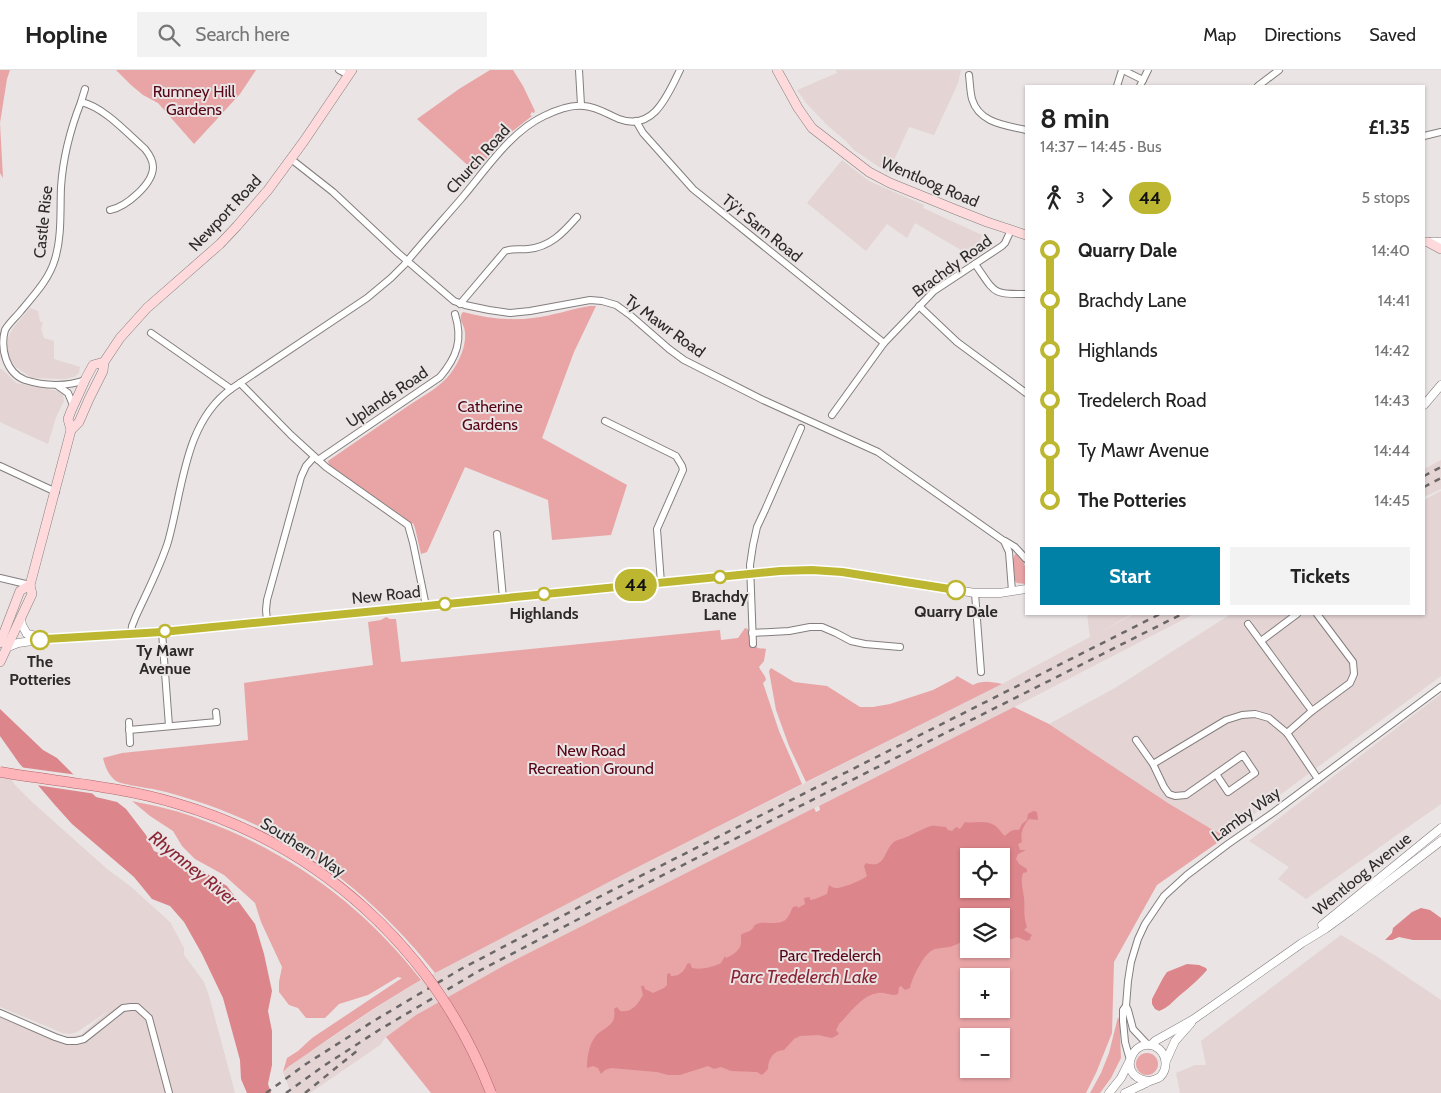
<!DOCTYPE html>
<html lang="en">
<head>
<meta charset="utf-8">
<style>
	body { margin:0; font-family:Cabin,sans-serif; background:#f2f2f2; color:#222; height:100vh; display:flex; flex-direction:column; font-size:19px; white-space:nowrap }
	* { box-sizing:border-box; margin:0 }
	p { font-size:16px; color:#767676 }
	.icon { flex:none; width:28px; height:28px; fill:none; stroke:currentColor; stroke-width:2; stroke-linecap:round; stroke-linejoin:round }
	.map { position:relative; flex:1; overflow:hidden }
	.drawer { position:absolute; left:1025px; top:15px; width:400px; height:530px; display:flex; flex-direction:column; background:#fff; border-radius:0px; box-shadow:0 1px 4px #0004 }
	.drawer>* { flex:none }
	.badge { padding:0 10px; border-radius:16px; font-size:18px; line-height:32px }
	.fabs { position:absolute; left:960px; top:778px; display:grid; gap:10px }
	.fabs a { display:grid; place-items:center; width:50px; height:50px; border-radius:0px; background:#fff; box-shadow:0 1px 4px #0004; font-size:25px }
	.map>.badge { position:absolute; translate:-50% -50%; box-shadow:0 0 0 2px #fff }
	.legs { display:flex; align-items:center; gap:8px; height:55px; padding:0 15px; font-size:16px }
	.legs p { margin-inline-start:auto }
	.head { display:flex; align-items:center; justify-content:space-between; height:85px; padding:0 15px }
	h1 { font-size:28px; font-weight:700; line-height:38px }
	.button { display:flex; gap:10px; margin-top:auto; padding:10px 15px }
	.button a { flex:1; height:58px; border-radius:0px; background:#0281a6; color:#fff; font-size:20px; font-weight:700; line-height:58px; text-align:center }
	.button a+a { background:#f2f2f2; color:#222 }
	ul { padding:0 15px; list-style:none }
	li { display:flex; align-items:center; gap:18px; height:50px; font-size:19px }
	li i { display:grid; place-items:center; width:8px; height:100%; margin:0 6px; background:currentColor }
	li i::after { content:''; width:12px; height:12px; margin:-6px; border:4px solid; border-radius:50%; background:#fff }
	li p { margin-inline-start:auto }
	li:first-child i { background:linear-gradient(#0000 50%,currentColor 0) }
	li:last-child i { background:linear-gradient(currentColor 50%,#0000 0) }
	header { display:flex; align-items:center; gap:30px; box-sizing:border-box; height:70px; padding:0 25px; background:#fff; border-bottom:1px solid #e0e0e0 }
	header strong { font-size:24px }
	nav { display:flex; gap:28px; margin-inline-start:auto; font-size:18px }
	.search { width:350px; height:45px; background:#f2f2f2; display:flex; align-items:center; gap:12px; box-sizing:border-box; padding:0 18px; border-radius:0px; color:#767676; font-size:19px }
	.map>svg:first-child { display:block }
</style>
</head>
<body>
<header>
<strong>Hopline</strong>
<div class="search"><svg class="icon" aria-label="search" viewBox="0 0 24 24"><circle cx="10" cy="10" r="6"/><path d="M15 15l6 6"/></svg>Search here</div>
<nav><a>Map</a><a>Directions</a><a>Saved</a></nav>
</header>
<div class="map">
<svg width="1441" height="1023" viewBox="0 0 1441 1023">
	<rect width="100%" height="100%" fill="#eae4e4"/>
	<g fill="#e4d4d4">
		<polygon points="836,0 961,0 958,13 934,65 909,57 888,103 854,80 846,71 827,55 807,34 797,20 837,3"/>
		<polygon points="842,90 869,111 924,135 923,138 982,165 979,174 988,178 973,187 915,153 907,168 887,154 866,181 807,133"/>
		<polygon points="30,238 38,241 40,251 43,253 41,259 44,268 54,271 54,289 80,297 79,303 74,307 65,309 32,308 16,297 9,289 7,277 8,268 13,258"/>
		<polygon points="0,299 2,299 16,313 58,321 63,324 64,331 56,347 48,374 0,352"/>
		<polygon points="1441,390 1441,419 1424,427 1424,399"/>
		<polygon points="1441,421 1441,606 1227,764 1213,760 1168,733 1049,654 1115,618 1231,544 1424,544 1424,430"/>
		<polygon points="1087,544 1132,544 1098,563 1134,544 1194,544 1014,637 505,895 416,945 386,967 380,975 310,1023 291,1023 283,1002 288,997 398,923 496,870 628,802 1002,614 1090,567"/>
		<polygon points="1441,624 1441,734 1306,829 1278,809 1289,797 1249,771"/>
		<polygon points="0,706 10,707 15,715 32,732 107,799 130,816 170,852 184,878 184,885 204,912 209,926 235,1023 0,1023 0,947 48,968 81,965 108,941 77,962 70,964 63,963 0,937"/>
		<polygon points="1341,865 1376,886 1441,930 1441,1023 1180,1023 1176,1003 1195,995 1206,995 1201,971"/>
	</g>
	<g fill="#e9a4a6" fill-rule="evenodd">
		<polygon points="0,0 10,0 7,9 0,53 3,108 0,103"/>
		<polygon points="116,0 256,0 240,24 194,74 158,33 143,25 131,15"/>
		<polygon points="490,0 513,0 523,16 535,41 534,43 532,42 530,45 532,46 505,67 475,102 417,49 459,19"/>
		<path d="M590,236H596L574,282L542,368L627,415L611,465L552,470L548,430L465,397L427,482L421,484L415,458L413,453L411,454L402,446L329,395L328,391C355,372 382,354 408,336C424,325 443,316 453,300C460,289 466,276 465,263C465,255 457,249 463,242C486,248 509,251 533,248C552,246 571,239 590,236Z"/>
		<path d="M1015,484H1018C1026,493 1027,502 1026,514L1017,513L1015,511L1013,489Z"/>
		<path d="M386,547L390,549H396L401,592L720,560L721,570L738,568L745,558L748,559C749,565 752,576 758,578C761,579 764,578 766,579L764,591L759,597C761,602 765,604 766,610L763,613L779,661L802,714L628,802L435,903C375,827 299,767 208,735C190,729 172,723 153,719C146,718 121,714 116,711C109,706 105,697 103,688L122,683L248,670L244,613L373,595L368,552L381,550Z"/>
		<path d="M771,598L794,612L827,616L860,637H873L890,634L933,620L954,609L957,606L973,615C982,610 992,612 1002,614L806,712L789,676L776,640L769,601Z"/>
		<path d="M1014,637L1049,654L1168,733L1213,760L1227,766L1157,815L1114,892L1112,963L1096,1003L1086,1023H431L386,967L416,945L505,895L814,738L816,742L820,740L819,736ZM969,786H1001V819H969ZM969,846H1001V879H969ZM969,906H1001V939H969ZM969,966H1001V999H969Z"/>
		<path d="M132,731C156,736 180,741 202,750C289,781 365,837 421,910C375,936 332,967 288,997L283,1002L287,988L298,981L312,968L402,908L398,907L368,925L339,934L325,948H306L298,938L289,935L279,922V912L282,897L261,852L255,833L224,805L195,789L182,776L173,761L150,746Z"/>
		<polygon points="1118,947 1120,952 1120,965 1121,988 1111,1008 1100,1023 1090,1023 1101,1003 1109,983"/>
		<circle cx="1147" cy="994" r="11"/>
	</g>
	<g fill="#dc858a" fill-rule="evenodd">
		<polygon points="0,639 43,680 57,688 96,727 117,732 126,739 146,765 154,781 201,800 227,816 255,854 264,884 272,921 268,941 272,961 272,995 268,1014 271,1023 247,1023 241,1009 240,990 223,928 202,884 184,852 170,836 152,829 134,807 72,754 54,734 19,693 0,666"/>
		<path d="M1033,741L1037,742L1038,750L1029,749C1023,756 1020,763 1022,772L1018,774L1020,780H1026L1018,784L1016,789L1019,794L1027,799V802L1023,803C1020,812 1023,819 1024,828C1025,839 1023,846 1027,857L1024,860L1032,865L1030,868L1031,869L1027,871L1017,867L1001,873V846H969V871L965,869C954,878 947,877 935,879C924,882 912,908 910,918L905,920L901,916L899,917L898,924C892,927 885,922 878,923C862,925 850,943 839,954L836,960L839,964L832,968L818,965L800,966L794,969L784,980C773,980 768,990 768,999L762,1005L757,1002L731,1001L721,997L714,999L708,996L680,1005H668L657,1002L611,998L605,1000L601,1004L598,998L593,996L587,998C587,987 589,975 595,967C604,956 617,957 614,939L617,937L620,941C632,943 638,934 643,925L641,916H644L645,919L653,923L664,918L667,915V904L670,903L671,906C678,907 685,901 687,894L690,893L692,898C701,900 713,897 721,893L725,886L726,888C732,886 740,880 741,874C741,873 741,866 741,865C744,862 747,863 751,860C757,855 750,858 757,854C765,850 781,857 787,848C790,845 791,840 793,837L797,836L798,838L805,834L804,828L810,827V830L815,829L827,824L829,815C832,817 833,818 836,818C843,818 863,810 867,806L864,796L866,793C886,800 884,779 894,772C896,770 899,770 901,769C911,766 921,759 931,756C936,755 941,757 946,757L948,760L952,761L956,757L960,759L965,752C975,754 984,749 994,755C999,758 1001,763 1005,766C1009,762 1013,759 1019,760L1022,754L1027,750L1028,744ZM1001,786V819H969V786Z"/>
		<polygon points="1421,838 1430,840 1441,848 1441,870 1413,870 1399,867 1392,870 1385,870 1392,863 1393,858 1412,842"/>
		<path d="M1187,894L1199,895L1206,898L1207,900C1197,911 1190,917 1179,926C1171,933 1169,937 1159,941L1155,939L1152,934V929L1163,908L1167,902Z"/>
	</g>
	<polygon fill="#eae4e4" points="19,697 78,705 96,724 36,715"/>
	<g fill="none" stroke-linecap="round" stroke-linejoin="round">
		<defs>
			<g id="minor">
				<polyline points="339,0 348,5"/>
				<polyline points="579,0 581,35"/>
				<polyline points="1123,0 1143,10"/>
				<path d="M969,5C970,13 970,21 972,29C979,53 1005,55 1026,60"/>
				<polyline points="1117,16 1122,0"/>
				<polyline points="1140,16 1148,0"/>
				<polyline points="1258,16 1279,0"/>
				<polyline points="81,32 85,19"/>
				<polyline points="636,51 643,63 693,119 884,273"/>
				<polyline points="1424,66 1441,62"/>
				<polyline points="291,89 333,122 398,183 454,231 465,235 489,240 510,243 530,241 590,230 602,231 616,235 630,245 669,279 684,290 763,330 878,382 1004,471 1009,482 1012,521"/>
				<path d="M975,194C995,222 991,225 1026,224"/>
				<path d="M460,234L505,181C512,178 520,180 528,179C550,177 563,163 577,147"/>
				<polyline points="919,236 957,272 1026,323"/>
				<polyline points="151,263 231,319"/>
				<path d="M85,310C67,317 44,316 25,310C6,303 0,278 5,260C9,253 15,248 20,242C33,226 49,210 55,189C62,166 60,140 61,117C63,87 70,60 81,32C104,37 127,63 145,79C149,84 153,90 153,97C153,114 126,137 110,140"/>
				<polyline points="240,313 291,365 326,397 408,455 413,473 426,536"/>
				<polyline points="58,316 68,323 73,335"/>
				<polyline points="832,345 884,273 934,221 1002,176 1005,173 1011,160"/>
				<polyline points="605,351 676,386 682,396 683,400 657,459 661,513"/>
				<path d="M318,390L440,307C457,287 463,270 455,244"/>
				<polyline points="0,396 56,422"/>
				<polyline points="497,464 503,528"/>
				<polyline points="1005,471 1015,477 1026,489"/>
				<polyline points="0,508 30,515"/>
				<polyline points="975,523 981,602"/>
				<polyline points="267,551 266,540 267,530 301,407 306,396 314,387"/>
				<polyline points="1248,554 1312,641 1350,613 1354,604 1353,592 1317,544"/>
				<polyline points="162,562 169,656"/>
				<polyline points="752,563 789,561 810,557 822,557 836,563 851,571 865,574 900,577"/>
				<path d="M131,564L132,556L136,546C147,522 160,497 168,472C183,419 184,353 231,319L367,228L391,208L404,195C422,173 442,151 461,129C485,101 510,62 544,46C556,40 570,34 584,36C597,37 607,44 619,49C654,62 668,24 680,0"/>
				<polyline points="1261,571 1297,544"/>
				<polyline points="753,574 750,495 753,475 757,457 765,440 801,358"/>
				<polyline points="129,652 130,673"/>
				<polyline points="129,660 217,652 216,642"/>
				<polyline points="1287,663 1312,641"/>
				<polyline points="1136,670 1153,694 1164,717 1169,724 1175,726 1186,725 1243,685 1255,703 1228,722 1216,704"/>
				<polyline points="1153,694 1226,650 1242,645 1255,644 1269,648 1287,663 1318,709"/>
				<polyline points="1126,936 1128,940 1133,959 1148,975"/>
				<polyline points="0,943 55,967 67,971 76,971 84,969 123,938 131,937 137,937 149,948 169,1023"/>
				<polyline points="1130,990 1125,972 1123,951 1123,940 1126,936 1128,911 1131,892 1138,869 1145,854 1164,826 1187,805 1228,774 1274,742 1441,617"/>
			</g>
			<g id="tertiary">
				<polyline points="1428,172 1441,172"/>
				<polyline points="1424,335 1441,315"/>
				<polyline points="21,548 22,555 27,564 41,567"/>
				<polyline points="8,577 18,573 46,569 162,562 780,501 812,500 842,502 975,523 1000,523 1026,519"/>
				<polyline points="1322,855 1441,758"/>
				<polyline points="1151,975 1155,971 1194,949 1302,873 1325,859 1351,840 1441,771"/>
				<polyline points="1166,991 1175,971 1191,953"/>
				<polyline points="1109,1023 1121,1008 1129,992"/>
				<path d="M1125,1023C1132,1020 1139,1016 1146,1013C1150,1010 1156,1010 1160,1007C1168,999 1167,986 1159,979C1137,961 1112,1005 1148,1011"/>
			</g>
			<g id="secondary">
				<polyline points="777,0 798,38 812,58 869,102 890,113 954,139 987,152 1026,165"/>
				<polyline points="1424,172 1428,172 1441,179"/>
				<polyline points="71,360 68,349 71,341 86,308 93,295 104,292"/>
				<polyline points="0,573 20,521 30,515"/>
				<polyline points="0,592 32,524 30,515 71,360 79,352 89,329 103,301 104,292 120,268 147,238 220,174 237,156 268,120 304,71 352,0"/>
			</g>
		</defs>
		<use href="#minor" stroke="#847e7e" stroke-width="8"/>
		<use href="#tertiary" stroke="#847e7e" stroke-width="9"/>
		<use href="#secondary" stroke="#847e7e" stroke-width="10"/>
		<use href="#minor" stroke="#fff" stroke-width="6"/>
		<use href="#tertiary" stroke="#fff" stroke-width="8"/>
		<use href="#secondary" stroke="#fedadc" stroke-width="9"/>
		<g stroke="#6b6767" stroke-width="2.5" stroke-dasharray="6 6" stroke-linecap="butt">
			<polyline points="1424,406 1441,397"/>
			<polyline points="1424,417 1441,408"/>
			<polyline points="266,1023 306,994 372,952 461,899 587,833 1160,544"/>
			<polyline points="286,1023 322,997 379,960 477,902 665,804 1182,544"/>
			<polyline points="305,1023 358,980"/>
		</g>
		<defs>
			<path id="primary-bridge" d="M0,702C58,712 118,716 175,733C321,775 436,881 491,1023"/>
		</defs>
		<use href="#primary-bridge" stroke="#b3646a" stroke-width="11" stroke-linecap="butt"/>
		<use href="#primary-bridge" stroke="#fdb5ba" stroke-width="10"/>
	</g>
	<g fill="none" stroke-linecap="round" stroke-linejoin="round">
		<defs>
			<polyline id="line-1" points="40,570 46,569 162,562 780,501 812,500 842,502 956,520"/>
		</defs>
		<use href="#line-1" stroke="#fff" stroke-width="11"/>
		<use href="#line-1" stroke="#bdb631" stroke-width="8"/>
	</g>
	<g fill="#fff" stroke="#bdb631" stroke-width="2.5">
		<circle cx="720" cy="507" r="6"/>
		<circle cx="956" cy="520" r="9"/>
		<circle cx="544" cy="524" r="6"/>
		<circle cx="445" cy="534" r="6"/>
		<circle cx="165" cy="561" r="6"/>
		<circle cx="40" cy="570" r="9"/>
	</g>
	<g text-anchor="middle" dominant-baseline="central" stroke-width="4" stroke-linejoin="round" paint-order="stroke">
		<g font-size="16" fill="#560617" stroke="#eae4e4">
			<text x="194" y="21">Rumney Hill<tspan x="194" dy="18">Gardens</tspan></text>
			<text x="490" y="336">Catherine<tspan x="490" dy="18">Gardens</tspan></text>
			<text x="591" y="680">New Road<tspan x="591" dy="18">Recreation Ground</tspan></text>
			<text x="830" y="885">Parc Tredelerch</text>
		</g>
		<g font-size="16" fill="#2d2a2a" stroke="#eae4e4">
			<text transform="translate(478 89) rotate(-48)">Church Road</text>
			<text transform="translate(930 112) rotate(23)">Wentloog Road</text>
			<text transform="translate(225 143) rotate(-47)">Newport Road</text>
			<text transform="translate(43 152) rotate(-84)">Castle Rise</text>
			<text transform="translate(762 158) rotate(39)">Tŷ'r Sarn Road</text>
			<text transform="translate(952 196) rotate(-36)">Brachdy Road</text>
			<text transform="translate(665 256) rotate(36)">Ty Mawr Road</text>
			<text transform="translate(387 327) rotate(-34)">Uplands Road</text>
			<text transform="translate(386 525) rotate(-6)">New Road</text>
			<text transform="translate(1246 744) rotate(-36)">Lamby Way</text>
			<text transform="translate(303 777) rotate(32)">Southern Way</text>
			<text transform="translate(1362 804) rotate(-39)">Wentloog Avenue</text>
		</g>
		<g font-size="16" font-weight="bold" fill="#2d2a2a" stroke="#eae4e4">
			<text x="720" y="526">Brachdy<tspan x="720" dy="18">Lane</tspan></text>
			<text x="956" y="541">Quarry Dale</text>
			<text x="544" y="543">Highlands</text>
			<text x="165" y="580">Ty Mawr<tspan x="165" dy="18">Avenue</tspan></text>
			<text x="40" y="591">The<tspan x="40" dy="18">Potteries</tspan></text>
		</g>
		<g font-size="18" font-style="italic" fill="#8b2434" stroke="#eae4e4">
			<text transform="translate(193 798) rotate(39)">Rhymney River</text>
			<text x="804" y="907">Parc Tredelerch Lake</text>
		</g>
	</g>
</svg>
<div class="fabs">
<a><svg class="icon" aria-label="locate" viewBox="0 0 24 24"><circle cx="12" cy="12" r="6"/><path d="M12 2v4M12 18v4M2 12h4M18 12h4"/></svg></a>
<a><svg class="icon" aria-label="layers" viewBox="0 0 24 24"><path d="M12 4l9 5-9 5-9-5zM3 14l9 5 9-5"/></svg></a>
<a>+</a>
<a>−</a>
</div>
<b class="badge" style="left:636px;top:515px;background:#bdb631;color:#111">44</b>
<section class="drawer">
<div class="head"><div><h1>8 min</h1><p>14:37 – 14:45 · Bus</p></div><b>£1.35</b></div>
<div class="legs"><svg class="icon" aria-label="walk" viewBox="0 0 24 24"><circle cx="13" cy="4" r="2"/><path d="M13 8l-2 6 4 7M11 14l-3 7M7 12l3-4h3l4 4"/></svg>3<svg class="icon" aria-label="forward" viewBox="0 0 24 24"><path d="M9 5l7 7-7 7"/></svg><b class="badge" style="background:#bdb631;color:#111">44</b><p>5 stops</p></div>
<ul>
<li><i style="color:#bdb631"></i><b>Quarry Dale</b><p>14:40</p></li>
<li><i style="color:#bdb631"></i><span>Brachdy Lane</span><p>14:41</p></li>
<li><i style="color:#bdb631"></i><span>Highlands</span><p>14:42</p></li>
<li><i style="color:#bdb631"></i><span>Tredelerch Road</span><p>14:43</p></li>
<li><i style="color:#bdb631"></i><span>Ty Mawr Avenue</span><p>14:44</p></li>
<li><i style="color:#bdb631"></i><b>The Potteries</b><p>14:45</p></li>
</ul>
<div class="button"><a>Start</a><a>Tickets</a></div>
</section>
</div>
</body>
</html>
